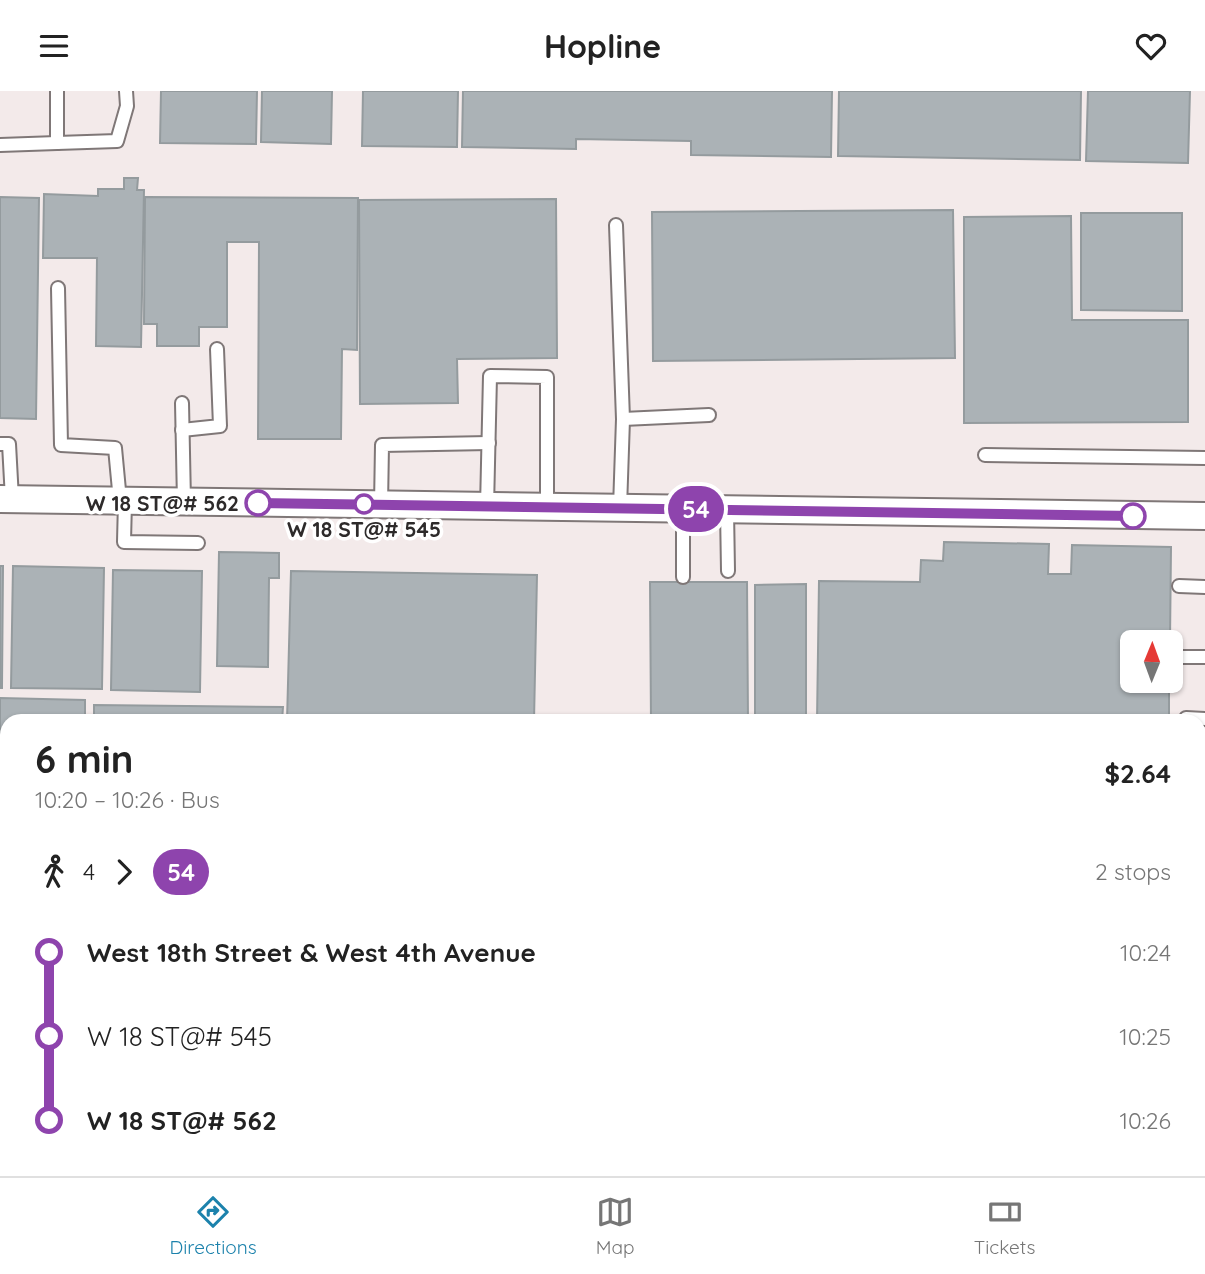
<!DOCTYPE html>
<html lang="en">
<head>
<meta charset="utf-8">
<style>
	body { margin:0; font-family:Quicksand,sans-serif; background:#f2f2f2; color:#222; height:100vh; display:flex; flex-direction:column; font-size:26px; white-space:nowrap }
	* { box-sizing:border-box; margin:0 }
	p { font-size:23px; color:#767676 }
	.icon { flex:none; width:38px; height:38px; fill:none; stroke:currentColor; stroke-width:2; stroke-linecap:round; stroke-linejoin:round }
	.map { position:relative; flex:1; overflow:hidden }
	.details { position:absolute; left:0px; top:623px; width:1206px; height:462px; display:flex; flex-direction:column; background:#fff; border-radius:21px 21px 0 0; box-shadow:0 2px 5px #0004 }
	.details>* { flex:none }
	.badge { padding:0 14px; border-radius:23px; font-size:24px; line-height:46px }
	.needle { width:46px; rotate:1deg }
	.controls { position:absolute; left:1120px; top:539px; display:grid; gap:14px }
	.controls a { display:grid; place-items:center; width:63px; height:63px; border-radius:10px; background:#fff; box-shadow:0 2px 5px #0004; font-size:35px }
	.map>.badge { position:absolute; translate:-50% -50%; box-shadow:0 0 0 4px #fff }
	.legs { display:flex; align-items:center; gap:10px; height:77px; padding:0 35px; font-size:23px }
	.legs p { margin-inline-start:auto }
	.summary { display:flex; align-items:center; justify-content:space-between; height:119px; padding:0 35px }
	h1 { font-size:38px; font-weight:800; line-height:52px }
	ul { padding:0 35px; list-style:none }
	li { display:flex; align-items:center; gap:24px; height:84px; font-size:26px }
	li i { display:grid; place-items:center; width:10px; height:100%; margin:0 9px; background:currentColor }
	li i::after { content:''; width:18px; height:18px; margin:-9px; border:5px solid; border-radius:50%; background:#fff }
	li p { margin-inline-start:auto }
	li:first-child i { background:linear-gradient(#0000 50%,currentColor 0) }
	li:last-child i { background:linear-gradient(currentColor 50%,#0000 0) }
	header { display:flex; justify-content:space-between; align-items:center; height:91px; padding:0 35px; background:#fff; font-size:32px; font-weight:800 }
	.menu { display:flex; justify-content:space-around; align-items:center; height:98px; border-top:2px solid #e0e0e0; background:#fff; font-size:19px; color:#767676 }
	.menu a { display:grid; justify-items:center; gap:4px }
	.menu .current { color:#1c82ac }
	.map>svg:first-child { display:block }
</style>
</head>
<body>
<header><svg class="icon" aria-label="menu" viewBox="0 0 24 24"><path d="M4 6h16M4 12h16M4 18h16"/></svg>Hopline<svg class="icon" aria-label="heart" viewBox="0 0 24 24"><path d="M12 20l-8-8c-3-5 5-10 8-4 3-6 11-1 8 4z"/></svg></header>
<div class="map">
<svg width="1205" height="1085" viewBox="0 0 1205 1085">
	<rect width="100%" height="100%" fill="#f3eaea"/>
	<g fill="#abb2b6" stroke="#949b9e" stroke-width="2">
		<polygon points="161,0 257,0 256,53 160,52"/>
		<polygon points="262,0 332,0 331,53 261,51"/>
		<polygon points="363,0 458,0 457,56 362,55"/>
		<polygon points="463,0 832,0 831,66 691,64 691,50 576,48 576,58 462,56"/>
		<polygon points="839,0 1081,0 1080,69 838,65"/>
		<polygon points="1088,0 1190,0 1188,72 1086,70"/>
		<polygon points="124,87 138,87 137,99 144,99 141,256 96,255 97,167 43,167 44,103 98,105 98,98 124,98"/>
		<polygon points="0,106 39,107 36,328 0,327"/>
		<polygon points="145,106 358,107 357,259 342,258 341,348 258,348 259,151 227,151 227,236 199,236 199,255 157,255 157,233 144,233"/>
		<polygon points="556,108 557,267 457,268 458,312 360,313 359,109"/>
		<polygon points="953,119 955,267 653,270 652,121"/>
		<polygon points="1081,122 1182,122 1182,220 1081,219"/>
		<polygon points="1071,125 1072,229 1188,229 1188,331 964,332 964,126"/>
		<polygon points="944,451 1049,453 1048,483 1071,483 1072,454 1171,456 1170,551 1132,551 1132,590 1169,590 1169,630 817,630 819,490 920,491 921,469 943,470"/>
		<polygon points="219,461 279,462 279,487 269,487 268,576 217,575"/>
		<polygon points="0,475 3,475 2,597 0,597"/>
		<polygon points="13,475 104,477 102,598 11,597"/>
		<polygon points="113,479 202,480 200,601 111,599"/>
		<polygon points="291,480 537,484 534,630 287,630"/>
		<polygon points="650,491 747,491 748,630 651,630"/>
		<polygon points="806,493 806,630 755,630 755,494"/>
		<polygon points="0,607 85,609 85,630 7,630 7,679 0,679"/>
		<polygon points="94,614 283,616 282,630 94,630"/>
		<polygon points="1199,803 1205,803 1204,959 1199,959"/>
		<polygon points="1205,985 1205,1038 1200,1038 1199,986"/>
	</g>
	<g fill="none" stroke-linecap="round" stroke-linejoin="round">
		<defs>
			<g id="lane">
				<polyline points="57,0 57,52 117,50 127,15 126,0"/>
				<polyline points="0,54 57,52"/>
				<polyline points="616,134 623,328 620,417"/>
				<polyline points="58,197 61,354 115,357 120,410"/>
				<polyline points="182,312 184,411"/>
				<polyline points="623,328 709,324"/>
				<polyline points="182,339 220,335 217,258"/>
				<polyline points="0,353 9,353 12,408"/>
				<polyline points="985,364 1205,367"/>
				<polyline points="125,410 124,451 198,452"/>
				<polyline points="381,414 382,354 489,352"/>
				<polyline points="487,416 490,285 547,286 547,416"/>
				<polyline points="727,419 728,480"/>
				<polyline points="683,486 683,418"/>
				<polyline points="1179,495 1205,496"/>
				<polyline points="1182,566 1205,566"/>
				<polyline points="1186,627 1205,628"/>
				<polyline points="1199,687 1205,687"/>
				<polyline points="1199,799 1205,799"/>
			</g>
			<g id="street">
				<polyline points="0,408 1205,425"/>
				<polyline points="0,742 7,742"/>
				<polyline points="1199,755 1205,755"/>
				<polyline points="782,1078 782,1085"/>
			</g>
			<g id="secondary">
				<polyline points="0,1077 7,1077"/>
				<polyline points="104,1078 599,1085"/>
			</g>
		</defs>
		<use href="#lane" stroke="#7f7777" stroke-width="16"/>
		<use href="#street" stroke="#7f7777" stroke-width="30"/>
		<use href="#secondary" stroke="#7f7777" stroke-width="40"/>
		<use href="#lane" stroke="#fff" stroke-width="12"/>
		<use href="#street" stroke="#fff" stroke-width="26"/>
		<use href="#secondary" stroke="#fff" stroke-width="37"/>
	</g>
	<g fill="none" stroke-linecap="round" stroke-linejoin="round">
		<defs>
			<polyline id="line-1" points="258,412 1133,425"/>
		</defs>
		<use href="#line-1" stroke="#fff" stroke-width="16"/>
		<use href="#line-1" stroke="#8e44ad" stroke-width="10"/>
	</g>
	<g fill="#fff" stroke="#8e44ad" stroke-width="3.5">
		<circle cx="258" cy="412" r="12"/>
		<circle cx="364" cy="413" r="9"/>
		<circle cx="1133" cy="425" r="12"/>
	</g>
	<g text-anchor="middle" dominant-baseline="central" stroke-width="7" stroke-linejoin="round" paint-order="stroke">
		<g font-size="21" font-weight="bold" fill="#2d2a2a" stroke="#fff" text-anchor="end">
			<text x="239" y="412">W 18 ST@# 562</text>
			<text x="364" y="438" text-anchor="middle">W 18 ST@# 545</text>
		</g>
	</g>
</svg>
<div class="controls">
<a><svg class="needle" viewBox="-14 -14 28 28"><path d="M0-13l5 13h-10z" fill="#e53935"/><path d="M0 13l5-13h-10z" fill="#767676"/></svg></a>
</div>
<b class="badge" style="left:696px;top:418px;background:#8e44ad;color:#fff">54</b>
<section class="details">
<div class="summary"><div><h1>6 min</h1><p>10:20 – 10:26 · Bus</p></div><b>$2.64</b></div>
<div class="legs"><svg class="icon" aria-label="walk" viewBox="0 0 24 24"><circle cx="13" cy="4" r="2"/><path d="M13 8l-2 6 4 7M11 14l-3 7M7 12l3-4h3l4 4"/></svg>4<svg class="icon" aria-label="forward" viewBox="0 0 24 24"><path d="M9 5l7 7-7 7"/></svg><b class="badge" style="background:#8e44ad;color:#fff">54</b><p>2 stops</p></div>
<ul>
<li><i style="color:#8e44ad"></i><b>West 18th Street &amp; West 4th Avenue</b><p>10:24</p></li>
<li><i style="color:#8e44ad"></i><span>W 18 ST@# 545</span><p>10:25</p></li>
<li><i style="color:#8e44ad"></i><b>W 18 ST@# 562</b><p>10:26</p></li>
</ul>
</section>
</div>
<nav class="menu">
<a class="current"><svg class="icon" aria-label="directions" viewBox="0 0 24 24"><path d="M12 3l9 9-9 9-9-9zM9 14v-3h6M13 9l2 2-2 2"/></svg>Directions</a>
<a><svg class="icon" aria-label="map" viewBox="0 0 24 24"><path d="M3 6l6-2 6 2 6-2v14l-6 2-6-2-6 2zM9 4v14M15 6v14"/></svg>Map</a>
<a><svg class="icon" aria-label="tickets" viewBox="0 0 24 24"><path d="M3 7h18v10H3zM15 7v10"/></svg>Tickets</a>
</nav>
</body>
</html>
